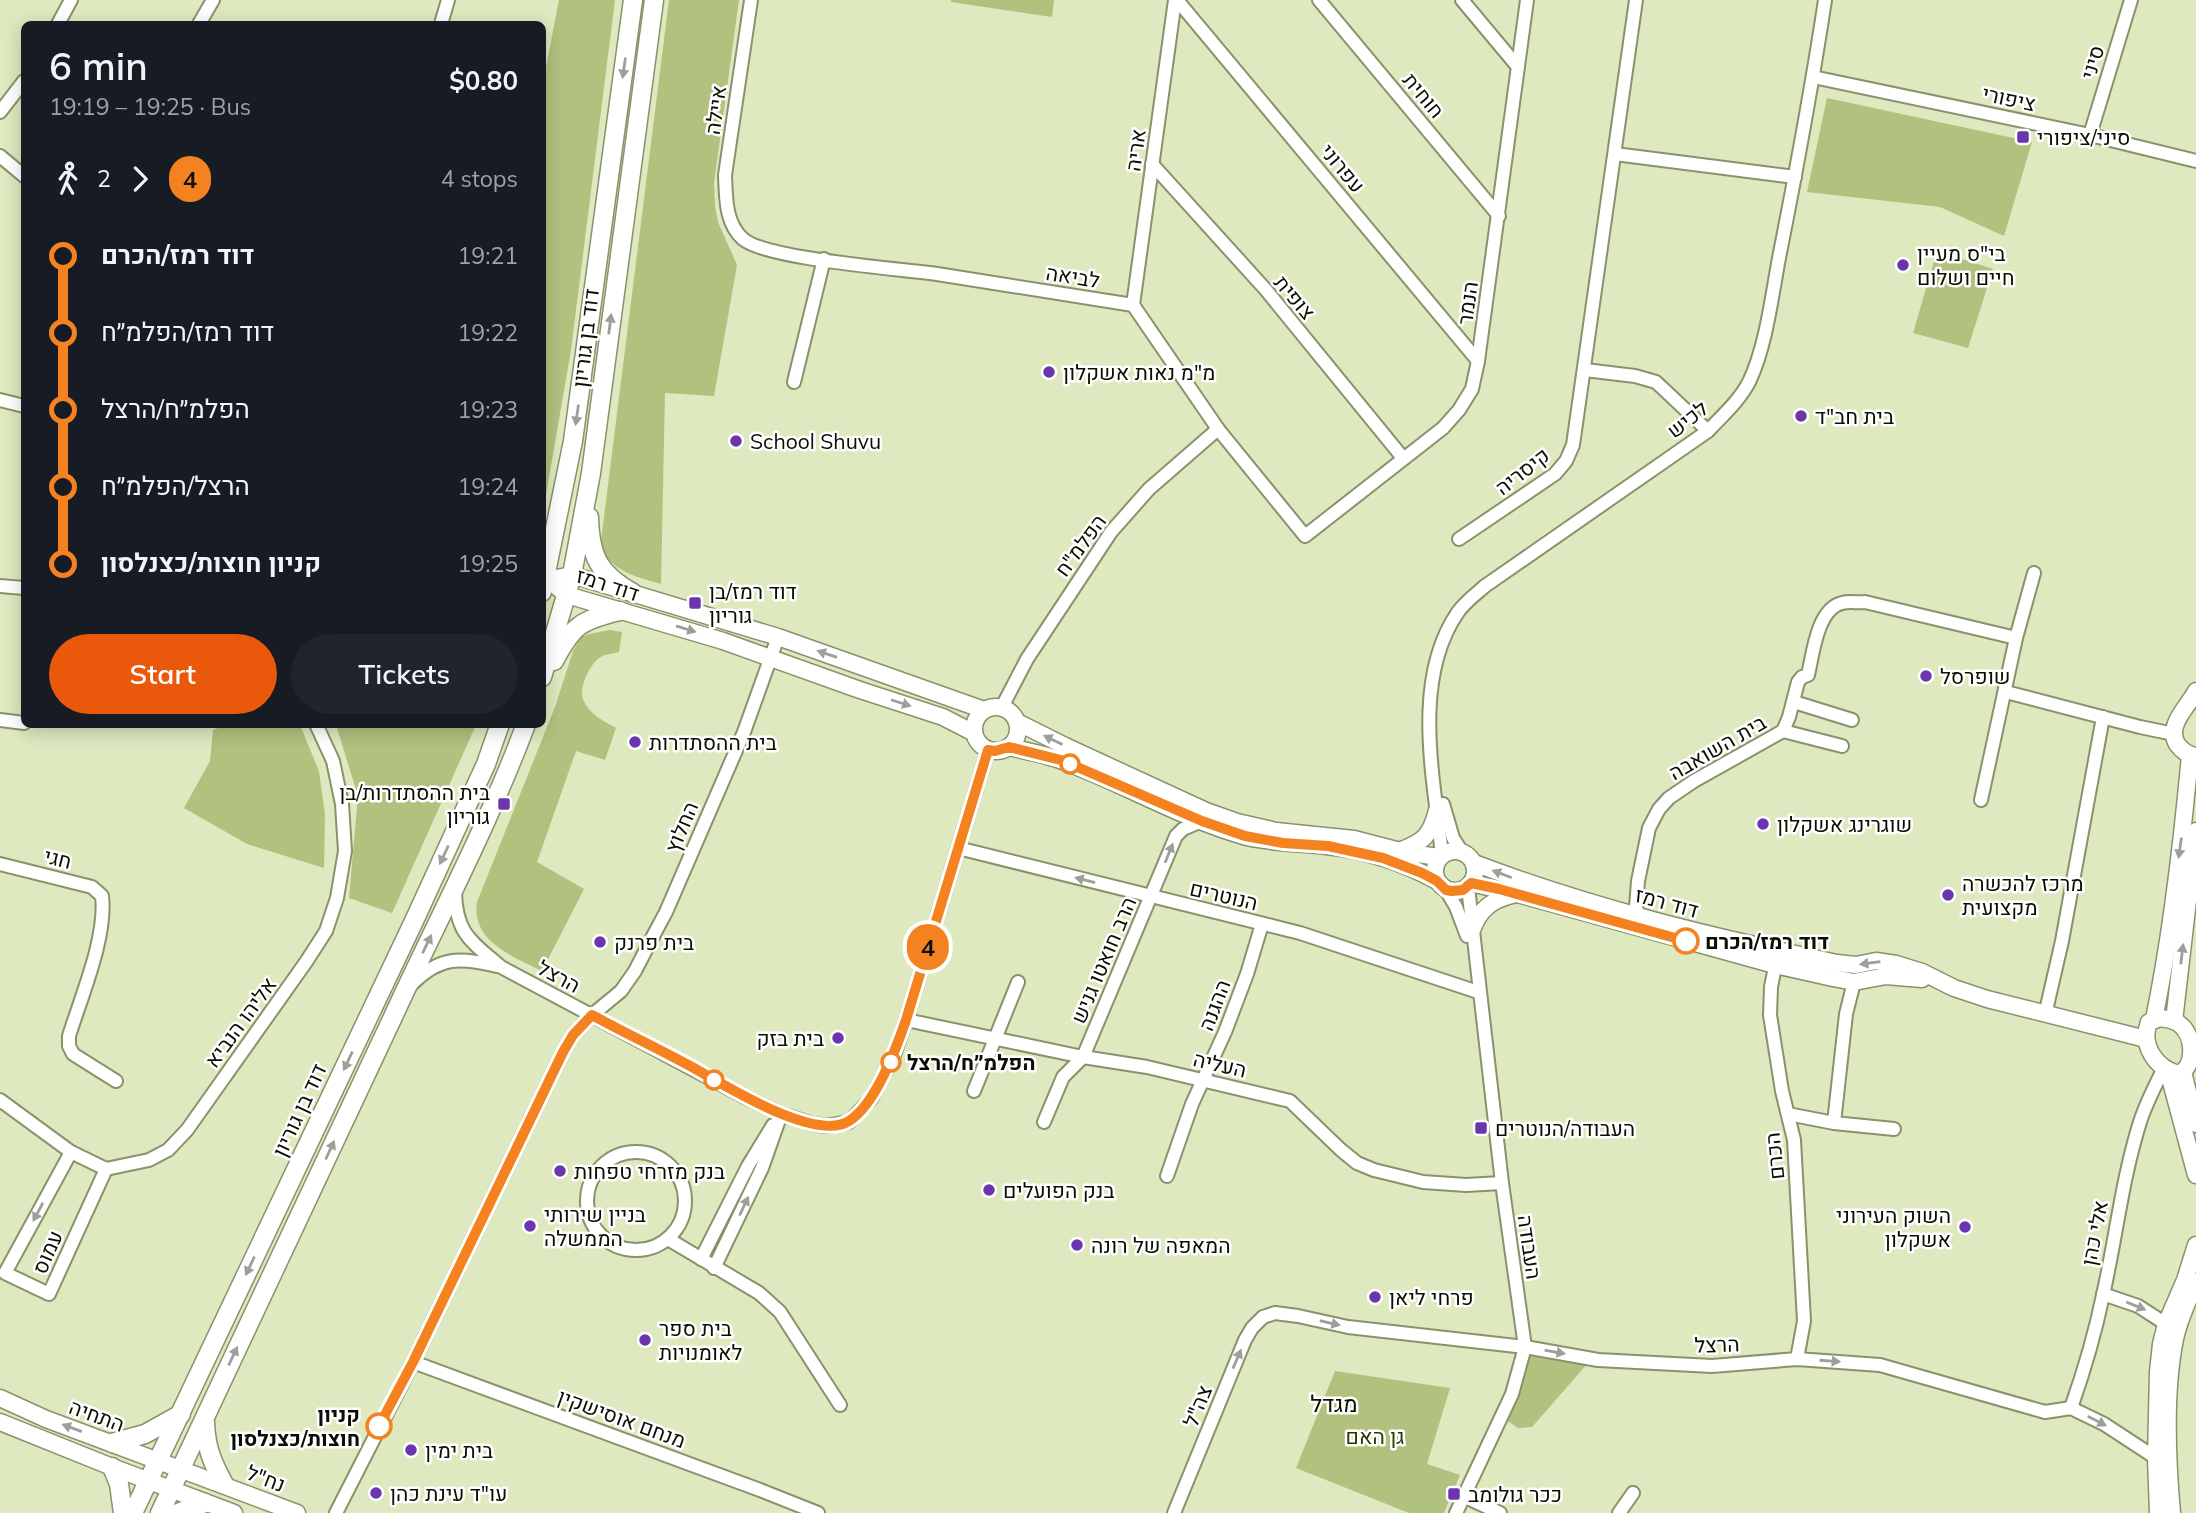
<!DOCTYPE html>
<html lang="en">
<head>
<meta charset="utf-8">
<style>
	body { margin:0; font-family:Mulish,Heebo,sans-serif; background:#20242c; color:#f1f3f6; height:100vh; display:flex; flex-direction:column; font-size:26px; white-space:nowrap }
	* { box-sizing:border-box; margin:0 }
	p { font-size:23px; color:#9ea1a6 }
	.icon { flex:none; width:38px; height:38px; fill:none; stroke:currentColor; stroke-width:2; stroke-linecap:round; stroke-linejoin:round }
	.map { position:relative; flex:1; overflow:hidden }
	.sheet { position:absolute; left:21px; top:21px; width:525px; height:707px; display:flex; flex-direction:column; background:#171b24; border-radius:10px; box-shadow:0 4px 18px #0003 }
	.sheet>* { flex:none }
	.badge { padding:0 14px; border-radius:23px; font-size:24px; line-height:46px }
	.map>.badge { position:absolute; translate:-50% -50%; box-shadow:0 0 0 4px #fff }
	.legs { display:flex; align-items:center; gap:10px; height:77px; padding:0 28px; font-size:23px }
	.legs p { margin-inline-start:auto }
	.summary { display:flex; align-items:center; justify-content:space-between; height:119px; padding:0 28px }
	h1 { font-size:38px; font-weight:600; line-height:52px }
	.cta { display:flex; gap:14px; margin-top:auto; padding:14px 28px }
	.cta a { flex:1; height:80px; border-radius:42px; background:#ea580c; color:#fff; font-size:28px; font-weight:600; line-height:80px; text-align:center }
	.cta a+a { background:#20242c; color:#f1f3f6 }
	ul { padding:0 28px; list-style:none }
	li { display:flex; align-items:center; gap:24px; height:77px; font-size:26px }
	li i { display:grid; place-items:center; width:10px; height:100%; margin:0 9px; background:currentColor }
	li i::after { content:''; width:18px; height:18px; margin:-9px; border:5px solid; border-radius:50%; background:#171b24 }
	li p { margin-inline-start:auto }
	li:first-child i { background:linear-gradient(#0000 50%,currentColor 0) }
	li:last-child i { background:linear-gradient(currentColor 50%,#0000 0) }
	.map>svg:first-child { display:block }
</style>
</head>
<body>
<div class="map">
<svg width="2196" height="1513" viewBox="0 0 2196 1513">
	<rect width="100%" height="100%" fill="#dee9bf"/>
	<g fill="#b1c17e">
		<polygon points="559,0 615,0 571,350 543,512 542,88"/>
		<path d="M669,0H739L714,183L715,206L718,222L737,265L714,396L665,393L661,584C634,576 617,573 600,549Z"/>
		<polygon points="951,0 1054,0 1052,17 951,2"/>
		<polygon points="1827,98 2032,142 2004,236 1940,207 1807,192"/>
		<polygon points="1937,251 1993,269 1968,348 1913,333"/>
		<path d="M610,630L622,632L619,652C612,654 603,654 598,659C589,666 579,688 583,699C588,713 603,721 616,728L605,760L576,751L537,862L584,889L542,971C512,956 471,941 477,902L555,707L573,651L581,637L589,634Z"/>
		<polygon points="226,725 300,725 319,771 325,815 324,868 247,844 184,808 210,761 213,730"/>
		<polygon points="336,725 476,725 392,913 349,898 358,796"/>
		<polygon points="1531,1352 1588,1363 1532,1427 1518,1428 1505,1419 1522,1380"/>
		<polygon points="1335,1371 1450,1388 1427,1464 1460,1475 1444,1513 1409,1513 1296,1468"/>
	</g>
	<g fill="none" stroke-linecap="round" stroke-linejoin="round">
		<defs>
			<g id="minor">
				<path d="M751,0L725,175C726,197 725,223 743,239C766,259 901,269 937,274C1003,284 1068,295 1133,305L1218,429L1305,536L1443,428L1459,410L1472,389L1478,361L1527,0"/>
				<polyline points="1177,0 1478,361"/>
				<polyline points="1319,0 1499,216"/>
				<polyline points="1462,0 1518,67"/>
				<polyline points="58,24 71,0"/>
				<polyline points="199,24 213,0"/>
				<polyline points="441,24 448,0"/>
				<polyline points="1813,77 2090,135 2196,161"/>
				<polyline points="0,112 24,81"/>
				<polyline points="2090,135 2131,0"/>
				<polyline points="1615,154 1795,177"/>
				<polyline points="0,156 24,176"/>
				<polyline points="1152,164 1266,290 1403,458"/>
				<polyline points="1133,305 1175,0"/>
				<polyline points="1585,370 1635,376 1656,382 1708,431"/>
				<polyline points="794,382 824,259"/>
				<polyline points="0,400 24,406"/>
				<polyline points="1459,539 1555,474 1566,461 1573,445 1636,0"/>
				<polyline points="0,586 24,588"/>
				<polyline points="2006,692 2140,727 2174,734"/>
				<polyline points="1794,702 1852,720"/>
				<polyline points="1002,707 1027,659 1111,532 1149,489 1218,429"/>
				<polyline points="0,720 24,723"/>
				<polyline points="1783,731 1842,746"/>
				<polyline points="1981,800 2016,638 2034,573"/>
				<polyline points="1443,804 1453,838 1462,852"/>
				<polyline points="958,848 1300,933 1478,992"/>
				<path d="M1442,855C1434,779 1411,680 1458,612C1465,602 1476,594 1485,586L1708,431C1723,415 1739,401 1749,382C1766,347 1772,295 1779,258C1796,172 1812,86 1825,0"/>
				<path d="M0,864L92,887L102,896C107,937 81,997 69,1036V1046L73,1054L116,1081"/>
				<polyline points="1446,890 1456,907 1467,936"/>
				<path d="M455,892C456,934 471,941 501,967L743,1096L781,1114L813,1124L826,1126L849,1122L871,1099L893,1058L906,1020L988,750"/>
				<path d="M1639,922L1636,907L1638,881L1649,828L1659,809L1669,798L1694,781L1783,731L1789,717L1798,682L1802,677L1808,675C1813,654 1817,609 1842,603C1849,601 1858,603 1865,602L2016,638"/>
				<polyline points="1777,957 1771,987 1770,1015 1782,1091 1794,1140 1804,1321 1797,1359"/>
				<path d="M412,984C440,956 460,957 497,966"/>
				<polyline points="2045,1015 2062,941 2103,717"/>
				<polyline points="906,1020 1083,1057 1147,1067 1290,1101 1341,1150 1357,1163 1374,1170 1423,1182 1466,1185 1502,1183"/>
				<polyline points="974,1091 1018,982"/>
				<polyline points="0,1100 71,1152 106,1169 149,1160 168,1150 187,1130 306,962 326,931 337,898 345,851 342,804 333,761 316,724"/>
				<polyline points="1788,1114 1834,1123 1846,1014 1854,982"/>
				<polyline points="1044,1122 1063,1077 1083,1057 1176,836 1183,829 1202,821"/>
				<polyline points="1834,1123 1894,1129"/>
				<polyline points="71,1152 5,1273 49,1294 106,1169"/>
				<circle cx="636" cy="1201" r="49"/>
				<polyline points="1167,1176 1192,1104 1225,1032 1247,974 1262,924"/>
				<polyline points="668,1239 759,1293 780,1312 840,1405"/>
				<polyline points="701,1259 748,1166 773,1125"/>
				<polyline points="714,1268 762,1168 781,1114"/>
				<polyline points="2103,1294 2138,1306 2166,1324"/>
				<polyline points="413,1362 760,1490 818,1513"/>
				<path d="M2071,1408C2084,1371 2095,1334 2103,1295C2116,1238 2122,1179 2140,1122C2146,1103 2155,1086 2164,1068"/>
				<polyline points="1463,1496 1500,1513"/>
				<polyline points="336,1513 413,1362 563,1052 573,1035 592,1015 621,991 635,971 651,940 666,912 744,732 778,637"/>
				<polyline points="1174,1513 1245,1340 1252,1328 1263,1317 1275,1313 1298,1316 1348,1327 1525,1347 1598,1360 1712,1366 1797,1359 1880,1365 2045,1412 2071,1408 2104,1424 2156,1458"/>
				<polyline points="1456,1513 1512,1394 1525,1347 1502,1183 1468,887"/>
				<polyline points="1619,1513 1633,1493"/>
			</g>
			<g id="tertiary">
				<polyline points="546,580 572,575 778,637 984,710"/>
				<polyline points="557,587 567,595 723,641 860,690 943,717 974,733"/>
				<path d="M2196,691C2188,707 2166,725 2177,744C2182,751 2188,755 2196,756"/>
				<circle cx="996" cy="729" r="22"/>
				<polyline points="1017,722 1065,746 1206,811 1237,822 1276,831 1354,839 1408,853 1440,857"/>
				<path d="M1009,747C1026,751 1043,754 1060,760C1123,783 1182,819 1247,837C1273,843 1300,843 1326,846C1365,850 1403,862 1437,881"/>
				<circle cx="1455" cy="871" r="20"/>
				<path d="M1399,851C1424,842 1431,835 1437,810"/>
				<path d="M1474,863C1592,908 1713,937 1837,963L1856,965L1876,961L1896,964L1922,972L1954,988L1987,999L2146,1039"/>
				<polyline points="1471,883 1518,894 1775,965 1833,978 1854,982 1886,976 1922,979"/>
				<path d="M1472,930C1480,908 1493,899 1516,894"/>
				<path d="M2161,1018C2167,1019 2173,1020 2178,1023C2195,1034 2196,1066 2179,1074C2156,1069 2140,1045 2149,1022Z"/>
				<path d="M2154,1019C2172,932 2182,843 2190,755"/>
				<polyline points="2174,1021 2196,831"/>
				<polyline points="2168,1071 2196,1175"/>
				<polyline points="2183,1072 2196,1124"/>
				<polyline points="0,1398 46,1419 297,1513"/>
				<polyline points="0,1422 112,1467 234,1513"/>
				<polyline points="2158,1513 2156,1458 2158,1372 2161,1344 2166,1324 2185,1280 2196,1245"/>
				<path d="M2172,1513C2167,1457 2164,1393 2175,1339C2179,1319 2188,1301 2196,1282"/>
			</g>
			<g id="secondary">
				<path d="M589,517C590,557 599,574 633,593"/>
				<polyline points="542,592 573,441 633,0"/>
				<path d="M554,661C573,625 581,620 620,611"/>
				<polyline points="542,677 572,575 591,473 654,0"/>
				<path d="M205,1422C206,1448 212,1462 224,1484"/>
				<polyline points="112,1443 145,1434 181,1414"/>
				<polyline points="112,1467 119,1484 123,1513"/>
				<polyline points="133,1513 414,921 486,764 500,724"/>
				<path d="M160,1513C237,1348 314,1183 392,1019C437,921 488,826 526,724"/>
				<polyline points="178,1513 205,1503"/>
			</g>
		</defs>
		<use href="#minor" stroke="#88926b" stroke-width="16"/>
		<use href="#tertiary" stroke="#88926b" stroke-width="19"/>
		<use href="#secondary" stroke="#88926b" stroke-width="21"/>
		<use href="#minor" stroke="#fff" stroke-width="12"/>
		<use href="#tertiary" stroke="#fff" stroke-width="16"/>
		<use href="#secondary" stroke="#fff" stroke-width="18"/>
	</g>
	<defs><path id="oneway-solid" d="M-6-.8H1V-3.2L6.5 0L1 3.2V.8H-6Z" transform="scale(1.75)"/></defs>
	<g fill="#9d9f9a">
		<use href="#oneway-solid" transform="translate(624 68) rotate(98)"/>
		<use href="#oneway-solid" transform="translate(610 324) rotate(-83)"/>
		<use href="#oneway-solid" transform="translate(577 415) rotate(98)"/>
		<use href="#oneway-solid" transform="translate(686 629) rotate(17)"/>
		<use href="#oneway-solid" transform="translate(827 654) rotate(-161)"/>
		<use href="#oneway-solid" transform="translate(901 703) rotate(18)"/>
		<use href="#oneway-solid" transform="translate(1053 740) rotate(-154)"/>
		<use href="#oneway-solid" transform="translate(2180 848) rotate(98)"/>
		<use href="#oneway-solid" transform="translate(1169 853) rotate(-68)"/>
		<use href="#oneway-solid" transform="translate(444 855) rotate(115)"/>
		<use href="#oneway-solid" transform="translate(1502 874) rotate(-159)"/>
		<use href="#oneway-solid" transform="translate(1085 880) rotate(-166)"/>
		<use href="#oneway-solid" transform="translate(427 944) rotate(-64)"/>
		<use href="#oneway-solid" transform="translate(2182 954) rotate(-83)"/>
		<use href="#oneway-solid" transform="translate(1870 963) rotate(173)"/>
		<use href="#oneway-solid" transform="translate(348 1061) rotate(115)"/>
		<use href="#oneway-solid" transform="translate(330 1150) rotate(-65)"/>
		<use href="#oneway-solid" transform="translate(744 1206) rotate(-65)"/>
		<use href="#oneway-solid" transform="translate(38 1212) rotate(118)"/>
		<use href="#oneway-solid" transform="translate(250 1266) rotate(115)"/>
		<use href="#oneway-solid" transform="translate(2136 1306) rotate(22)"/>
		<use href="#oneway-solid" transform="translate(1330 1323) rotate(13)"/>
		<use href="#oneway-solid" transform="translate(1555 1352) rotate(10)"/>
		<use href="#oneway-solid" transform="translate(233 1356) rotate(-65)"/>
		<use href="#oneway-solid" transform="translate(1237 1359) rotate(-67)"/>
		<use href="#oneway-solid" transform="translate(1830 1361) rotate(4)"/>
		<use href="#oneway-solid" transform="translate(2097 1421) rotate(27)"/>
		<use href="#oneway-solid" transform="translate(72 1428) rotate(-160)"/>
	</g>
	<g fill="none" stroke-linecap="round" stroke-linejoin="round">
		<defs>
			<path id="line-1" d="M379,1426L413,1362L563,1052L573,1035L592,1015C625,1033 659,1049 692,1067C723,1084 815,1143 849,1121C876,1104 896,1049 906,1020L988,750L995,751L1009,747L1061,760L1202,821L1245,836L1283,843L1328,846L1383,858L1422,873L1437,881L1446,890L1452,891L1463,890L1471,883L1499,889L1686,941"/>
		</defs>
		<use href="#line-1" stroke="#fff" stroke-width="16"/>
		<use href="#line-1" stroke="#f58220" stroke-width="10"/>
	</g>
	<g fill="#6b36ad" stroke="#fff" stroke-width="2.5">
		<rect x="2016" y="130" width="14" height="14" rx="3.5"/>
		<circle cx="1903" cy="265" r="7"/>
		<circle cx="1049" cy="372" r="7"/>
		<circle cx="1801" cy="416" r="7"/>
		<circle cx="736" cy="441" r="7"/>
		<rect x="688" y="596" width="14" height="14" rx="3.5"/>
		<circle cx="1926" cy="676" r="7"/>
		<circle cx="635" cy="742" r="7"/>
		<rect x="497" y="797" width="14" height="14" rx="3.5"/>
		<circle cx="1763" cy="824" r="7"/>
		<circle cx="1948" cy="895" r="7"/>
		<circle cx="600" cy="942" r="7"/>
		<circle cx="838" cy="1038" r="7"/>
		<rect x="1474" y="1121" width="14" height="14" rx="3.5"/>
		<circle cx="560" cy="1171" r="7"/>
		<circle cx="989" cy="1190" r="7"/>
		<circle cx="530" cy="1226" r="7"/>
		<circle cx="1965" cy="1227" r="7"/>
		<circle cx="1077" cy="1245" r="7"/>
		<circle cx="1375" cy="1297" r="7"/>
		<circle cx="645" cy="1340" r="7"/>
		<circle cx="411" cy="1450" r="7"/>
		<circle cx="376" cy="1493" r="7"/>
		<rect x="1447" y="1487" width="14" height="14" rx="3.5"/>
	</g>
	<g fill="#fff" stroke="#f58220" stroke-width="3.5">
		<circle cx="1070" cy="764" r="9"/>
		<circle cx="1686" cy="941" r="12"/>
		<circle cx="891" cy="1062" r="9"/>
		<circle cx="714" cy="1080" r="9"/>
		<circle cx="379" cy="1426" r="12"/>
	</g>
	<g text-anchor="middle" dominant-baseline="central" stroke-width="5" stroke-linejoin="round" paint-order="stroke">
		<g font-size="21" fill="#0b0f02" stroke="#fff">
			<text transform="translate(2092 62) rotate(-73)">סיני</text>
			<text transform="translate(1424 95) rotate(50)">חוחית</text>
			<text transform="translate(2009 98) rotate(12)">ציפורי</text>
			<text transform="translate(715 110) rotate(-82)">איילה</text>
			<text transform="translate(1135 150) rotate(-82)">אריה</text>
			<text transform="translate(1343 168) rotate(50)">עפרוני</text>
			<text transform="translate(1073 276) rotate(9)">לביאה</text>
			<text transform="translate(1295 297) rotate(50)">צופית</text>
			<text transform="translate(1467 303) rotate(-82)">הנמר</text>
			<text transform="translate(585 338) rotate(-83)">דוד בן גוריון</text>
			<text transform="translate(1687 419) rotate(-38)">לכיש</text>
			<text transform="translate(1522 471) rotate(-38)">קיסריה</text>
			<text transform="translate(1080 545) rotate(-54)">הפלמ"ח</text>
			<text transform="translate(608 584) rotate(18)">דוד רמז</text>
			<text transform="translate(1717 747) rotate(-30)">בית השואבה</text>
			<text transform="translate(681 827) rotate(-67)">החלוץ</text>
			<text transform="translate(58 858) rotate(14)">חגי</text>
			<text transform="translate(1224 895) rotate(13)">הנוטרים</text>
			<text transform="translate(1667 902) rotate(15)">דוד רמז</text>
			<text transform="translate(1103 960) rotate(-67)">הרב חואטו גניש</text>
			<text transform="translate(559 976) rotate(28)">הרצל</text>
			<text transform="translate(1214 1005) rotate(-69)">ההגנה</text>
			<text transform="translate(240 1022) rotate(-54)">אליהו הנביא</text>
			<text transform="translate(1220 1064) rotate(13)">העליה</text>
			<text transform="translate(299 1110) rotate(-65)">דוד בן גוריון</text>
			<text transform="translate(1774 1156) rotate(-96)">הכרם</text>
			<text transform="translate(2094 1233) rotate(-79)">אלי כהן</text>
			<text transform="translate(1530 1247) rotate(82)">העבודה</text>
			<text transform="translate(47 1252) rotate(-66)">עמוס</text>
			<text transform="translate(1717 1344) rotate(-2)">הרצל</text>
			<text transform="translate(1197 1406) rotate(-68)">צה"ל</text>
			<text transform="translate(97 1415) rotate(20)">התחיה</text>
			<text transform="translate(622 1418) rotate(20)">מנחם אוסישקין</text>
			<text transform="translate(266 1478) rotate(21)">נח"ל</text>
		</g>
		<g font-size="21" fill="#0b0f02" stroke="#fff" text-anchor="start">
			<text x="2037" y="137">סיני/ציפורי</text>
			<text x="1917" y="253">בי"ס מעיין<tspan x="1917" dy="24">חיים ושלום</tspan></text>
			<text x="1063" y="372">מ"מ נאות אשקלון</text>
			<text x="1815" y="416">בית חב"ד</text>
			<text x="750" y="441">School Shuvu</text>
			<text x="709" y="591">דוד רמז/בן<tspan x="709" dy="24">גוריון</tspan></text>
			<text x="1940" y="676">שופרסל</text>
			<text x="649" y="742">בית ההסתדרות</text>
			<text x="490" y="792" text-anchor="end">בית ההסתדרות/בן<tspan x="490" dy="24">גוריון</tspan></text>
			<text x="1777" y="824">שוגרינג אשקלון</text>
			<text x="1962" y="883">מרכז להכשרה<tspan x="1962" dy="24">מקצועית</tspan></text>
			<text x="614" y="942">בית פרנק</text>
			<text x="824" y="1038" text-anchor="end">בית בזק</text>
			<text x="1495" y="1128">העבודה/הנוטרים</text>
			<text x="574" y="1171">בנק מזרחי טפחות</text>
			<text x="1003" y="1190">בנק הפועלים</text>
			<text x="544" y="1214">בניין שירותי<tspan x="544" dy="24">הממשלה</tspan></text>
			<text x="1951" y="1215" text-anchor="end">השוק העירוני<tspan x="1951" dy="24">אשקלון</tspan></text>
			<text x="1091" y="1245">המאפה של רונה</text>
			<text x="1389" y="1297">פרחי ליאן</text>
			<text x="659" y="1328">בית ספר<tspan x="659" dy="24">לאומנויות</tspan></text>
			<text x="425" y="1450">בית ימין</text>
			<text x="390" y="1493">עו"ד עינת כהן</text>
			<text x="1468" y="1494">ככר גולומב</text>
		</g>
		<g font-size="21" font-weight="bold" fill="#0b0f02" stroke="#fff" text-anchor="start">
			<text x="1705" y="941">דוד רמז/הכרם</text>
			<text x="907" y="1062">הפלמ״ח/הרצל</text>
			<text x="360" y="1414" text-anchor="end">קניון<tspan x="360" dy="24">חוצות/כצנלסון</tspan></text>
		</g>
		<g font-size="21" fill="#2f3800" stroke="#fff">
			<text x="1375" y="1436">גן האם</text>
		</g>
		<g font-size="23" fill="#0b0f02" stroke="#fff">
			<text x="1334" y="1403">מגדל</text>
		</g>
	</g>
</svg>
<b class="badge" style="left:928px;top:947px;background:#f58220;color:#111">4</b>
<section class="sheet">
<div class="summary"><div><h1>6 min</h1><p>19:19 – 19:25 · Bus</p></div><b>$0.80</b></div>
<div class="legs"><svg class="icon" aria-label="walk" viewBox="0 0 24 24"><circle cx="13" cy="4" r="2"/><path d="M13 8l-2 6 4 7M11 14l-3 7M7 12l3-4h3l4 4"/></svg>2<svg class="icon" aria-label="forward" viewBox="0 0 24 24"><path d="M9 5l7 7-7 7"/></svg><b class="badge" style="background:#f58220;color:#111">4</b><p>4 stops</p></div>
<ul>
<li><i style="color:#f58220"></i><b>דוד רמז/הכרם</b><p>19:21</p></li>
<li><i style="color:#f58220"></i><span>דוד רמז/הפלמ״ח</span><p>19:22</p></li>
<li><i style="color:#f58220"></i><span>הפלמ״ח/הרצל</span><p>19:23</p></li>
<li><i style="color:#f58220"></i><span>הרצל/הפלמ״ח</span><p>19:24</p></li>
<li><i style="color:#f58220"></i><b>קניון חוצות/כצנלסון</b><p>19:25</p></li>
</ul>
<div class="cta"><a>Start</a><a>Tickets</a></div>
</section>
</div>
</body>
</html>
